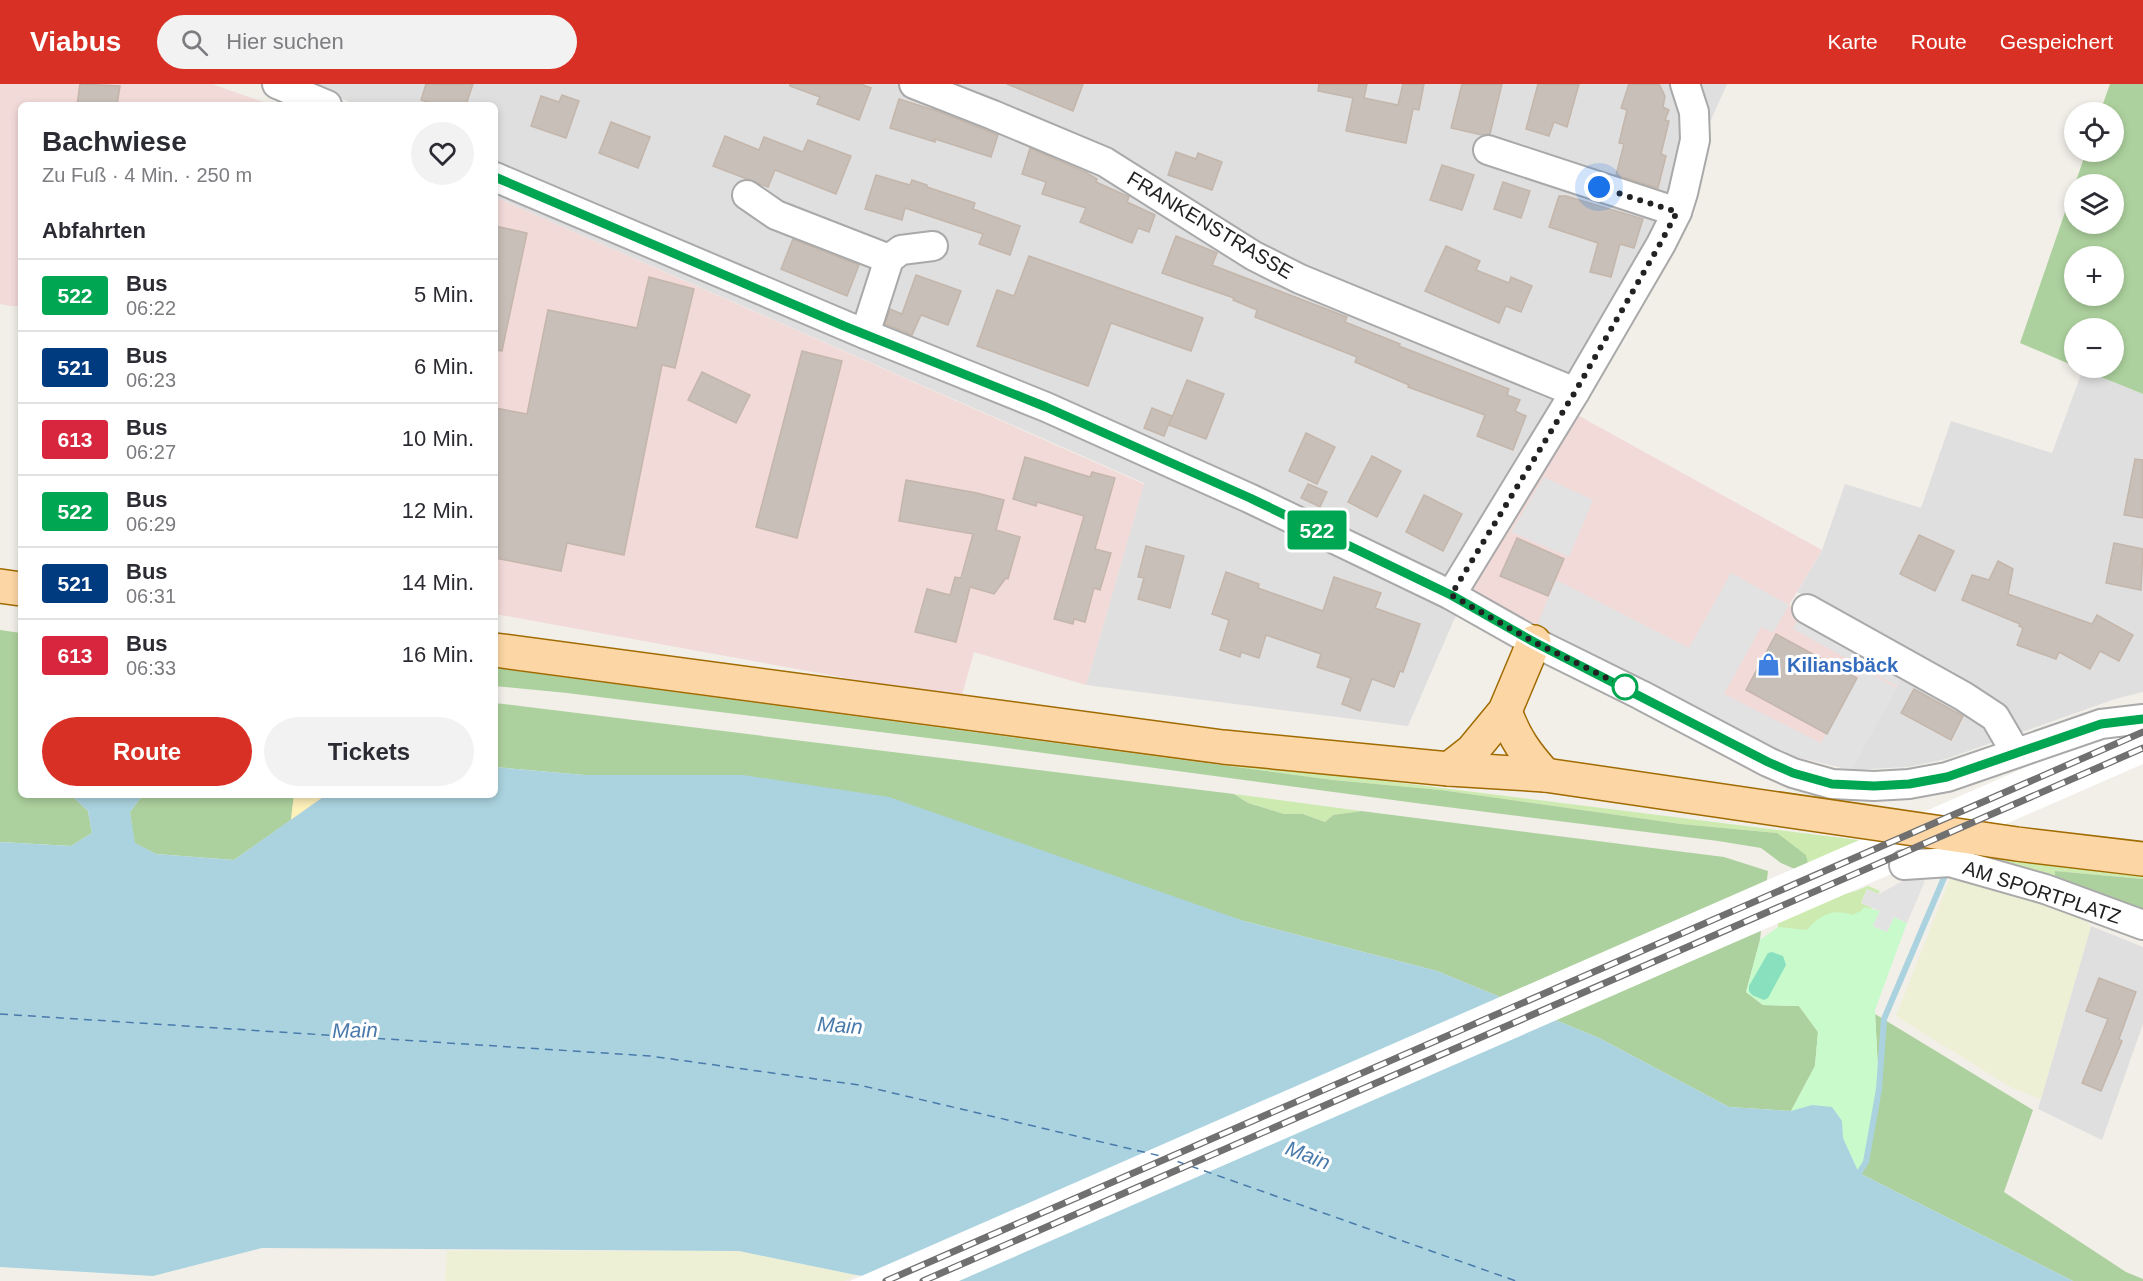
<!DOCTYPE html>
<html lang="de">
<head>
<meta charset="utf-8">
<style>
	body { margin:0; font-family:Helvetica,sans-serif; background:#f2f2f3; color:#2b2b33; height:100vh; display:flex; flex-direction:column; font-size:22px; white-space:nowrap }
	* { box-sizing:border-box; margin:0 }
	p { font-size:20px; color:#7c7c81 }
	.icon { flex:none; width:33px; height:33px; fill:none; stroke:currentColor; stroke-width:2; stroke-linecap:round; stroke-linejoin:round }
	.map { position:relative; flex:1; overflow:hidden }
	.side { position:absolute; left:18px; top:18px; width:480px; height:696px; display:flex; flex-direction:column; background:#fff; border-radius:9px; box-shadow:0 3px 9px #0003 }
	.side>* { flex:none }
	.badge { padding:0 12px; border-radius:4px; font-size:21px; line-height:39px }
	.tools { position:absolute; left:2064px; top:18px; display:grid; gap:12px }
	.tools a { display:grid; place-items:center; width:60px; height:60px; border-radius:50%; background:#fff; box-shadow:0 3px 9px #0003; font-size:30px }
	.you { position:absolute; width:30px; height:30px; margin:-15px; border:4px solid #fff; border-radius:50%; background:#1a73e8; box-shadow:0 0 0 9px #1a73e833 }
	.map>.badge { position:absolute; translate:-50% -50%; box-shadow:0 0 0 3px #fff }
	h2 { padding:0 24px; font-size:22px; line-height:54px }
	.round { display:grid; place-items:center; flex:none; width:63px; height:63px; border-radius:32px; background:#f2f2f3 }
	.headline { display:flex; align-items:center; justify-content:space-between; height:102px; padding:0 24px }
	h1 { font-size:28px; font-weight:600; line-height:45px }
	.cta { display:flex; gap:12px; margin-top:auto; padding:12px 24px }
	.cta a { flex:1; height:69px; border-radius:36px; background:#d93025; color:#fff; font-size:24px; font-weight:600; line-height:69px; text-align:center }
	.cta a+a { background:#f2f2f3; color:#2b2b33 }
	ul { padding:0; list-style:none }
	li { display:flex; align-items:center; gap:18px; height:72px; padding:0 24px; border-top:2px solid #e1e1e2 }
	li div { flex:1 }
	li b { display:block; font-size:22px }
	li em { font-style:normal }
	li .badge { min-width:66px; font-weight:700; text-align:center }
	header { display:flex; align-items:center; gap:36px; box-sizing:border-box; height:84px; padding:0 30px; background:#d93025; color:#fff }
	header strong { font-size:28px }
	nav { display:flex; gap:33px; margin-inline-start:auto; font-size:21px }
	.search { width:420px; height:54px; background:#f2f2f3; display:flex; align-items:center; gap:15px; box-sizing:border-box; padding:0 21px; border-radius:33px; color:#7c7c81; font-size:22px }
	.map>svg:first-child { display:block }
</style>
</head>
<body>
<header>
<strong>Viabus</strong>
<div class="search"><svg class="icon" aria-label="search" viewBox="0 0 24 24"><circle cx="10" cy="10" r="6"/><path d="M15 15l6 6"/></svg>Hier suchen</div>
<nav><a>Karte</a><a>Route</a><a>Gespeichert</a></nav>
</header>
<div class="map">
<svg width="2143" height="1197" viewBox="0 0 2143 1197">
	<rect width="100%" height="100%" fill="#f2efe9"/>
	<g fill="#e0dfdf">
		<polygon points="308,0 1727,0 1706,47 1514,425 1453,538 1408,642 1086,601 1144,399 495,113 495,21 357,21"/>
		<polygon points="2083,285 2143,310 2143,608 2115,615 1946,675 1908,683 1851,686 1916,568 1797,508 1822,466 1845,400 1921,424 1951,337 2052,369"/>
		<polygon points="2091,842 2143,863 2143,940 2102,1056 2038,1025"/>
	</g>
	<g fill="#f2dad9">
		<polygon points="0,0 212,0 272,21 21,21 21,222 11,222 0,220"/>
		<polygon points="495,113 1144,400 1086,601 974,568 961,615 495,530"/>
		<polygon points="1572,328 1822,466 1789,521 1906,586 1851,686 1789,671 1470,506"/>
	</g>
	<g fill="#eef0d5">
		<polygon points="1951,792 2073,826 2091,842 2041,1015 2012,1004 1896,932"/>
		<polygon points="447,1167 739,1167 856,1191 844,1197 445,1197"/>
	</g>
	<g fill="#cdebb0">
		<polygon points="495,579 1218,676 1858,756 2143,787 2143,795 2055,787 2054,803 1996,783 1810,788 1777,749 1681,740 1441,706 1333,696 495,584"/>
		<polygon points="1234,710 1361,727 1333,731 1325,738 1303,730 1284,730 1248,719"/>
		<polygon points="1868,802 1880,807 1878,810 1867,805 1861,819 1872,824 1868,831 1808,846 1789,857 1778,843 1778,827 1856,807"/>
	</g>
	<g fill="#add19e" fill-rule="evenodd">
		<path d="M2110,0H2143V310L2079,284H2114V244H2074V282L2020,259L2074,102V140H2114V100H2075L2086,68H2114V28H2100ZM2074,172H2114V212H2074Z"/>
		<polygon points="0,546 21,549 21,711 71,711 88,727 92,749 71,762 0,758"/>
		<polygon points="495,584 1333,696 1441,706 1681,740 1777,749 1806,771 1810,788 1797,786 1781,779 1761,764 1718,757 1423,720 984,661 567,609 495,602"/>
		<polygon points="495,619 1234,710 1248,719 1284,730 1303,730 1325,738 1333,731 1361,727 1724,773 1768,787 1760,856 1746,908 1763,921 1799,922 1818,948 1815,982 1791,1027 1729,1023 1599,954 1437,887 1244,837 584,691 495,683"/>
		<polygon points="143,711 294,711 291,736 234,776 156,770 134,759 130,728"/>
		<polygon points="2055,787 2143,795 2143,832 2054,803"/>
		<polygon points="1875,930 2033,1026 2004,1108 2126,1188 2143,1195 2143,1197 2073,1197 1859,1089 1866,1078 1879,1005"/>
	</g>
	<polygon fill="#fff1ba" points="294,711 326,711 291,736"/>
	<path fill="#c8facc" d="M1864,823L1880,827L1873,842L1887,848L1894,833L1907,839L1875,926L1879,1005L1866,1078L1859,1089L1843,1054L1791,1027L1815,982L1818,948L1799,922L1763,921L1746,908L1760,856L1778,843L1807,846C1820,831 1833,824 1852,831L1861,827Z"/>
	<polygon fill="#88e0be" points="1772,868 1783,872 1786,881 1768,914 1764,916 1752,911 1749,907 1749,902 1768,869"/>
	<g fill="#e2e2e2">
		<polygon points="1544,393 1593,416 1569,473 1511,448"/>
		<polygon points="1731,489 1789,521 1773,549 1761,543 1724,610 1821,659 1862,585 1896,604 1851,686 1789,671 1537,541 1556,496 1689,564"/>
		<polygon points="1802,528 1906,587 1897,602 1793,545"/>
		<polygon points="1912,792 1925,797 1907,839 1894,833 1887,848 1873,842 1880,827 1861,819 1867,805 1879,810"/>
	</g>
	<polygon fill="#aad3df" points="495,683 584,691 743,691 889,713 1244,837 1437,887 1599,954 1729,1023 1791,1027 1812,1021 1832,1023 1842,1037 1843,1054 1859,1089 2073,1197 901,1197 856,1191 739,1167 262,1164 153,1192 0,1183 0,758 71,762 92,749 88,727 71,711 143,711 130,728 135,759 156,770 234,776 326,711 495,711"/>
	<polygon fill="#fff" points="2143,632 2143,680 959,1197 850,1197"/>
	<g fill="none" stroke-linecap="round" stroke-linejoin="round">
		<polyline stroke="#aad3df" stroke-width="6" points="1859,1089 1866,1078 1879,1005 1884,935 1946,789"/>
		<polyline stroke="#4a7aab" stroke-width="1.5" stroke-dasharray="8 6" stroke-linecap="butt" points="0,930 650,972 859,1001 1165,1073 1516,1197"/>
	</g>
	<g fill="#c7bfb8" stroke="#c4b6ab" stroke-width="1.5">
		<polygon points="80,0 120,2 117,21 77,21"/>
		<polygon points="426,0 473,0 466,21 438,21 421,16"/>
		<polygon points="790,0 861,0 871,4 859,36 817,20 820,13 790,2"/>
		<polygon points="1007,0 1083,0 1073,27"/>
		<polygon points="1319,0 1367,0 1364,14 1398,21 1403,0 1424,0 1419,26 1413,25 1406,59 1346,47 1353,14 1318,7"/>
		<polygon points="1462,0 1502,0 1490,50 1482,51 1451,44"/>
		<polygon points="1538,0 1579,0 1567,43 1554,38 1549,52 1526,45"/>
		<polygon points="1629,0 1659,0 1665,12 1663,23 1669,26 1665,36 1669,37 1661,70 1666,72 1658,104 1616,91 1624,60 1619,59 1627,26 1621,24"/>
		<polygon points="562,11 579,17 566,54 531,42 541,12 559,18"/>
		<polygon points="899,15 937,27 998,51 991,73 935,55 935,58 890,44"/>
		<polygon points="611,38 650,53 638,84 599,69"/>
		<polygon points="725,52 759,66 764,53 803,68 808,56 851,72 836,110 775,86 768,103 713,82"/>
		<polygon points="1030,64 1087,89 1097,95 1096,98 1129,113 1127,118 1155,131 1149,148 1138,144 1132,159 1080,138 1086,124 1042,110 1046,98 1022,90"/>
		<polygon points="1176,68 1196,75 1198,69 1222,78 1212,106 1168,91"/>
		<polygon points="1442,81 1474,91 1462,126 1430,116"/>
		<polygon points="876,91 910,101 912,96 927,101 927,103 975,119 973,125 1020,142 1010,171 979,160 983,150 905,124 902,136 865,125"/>
		<polygon points="1503,98 1530,107 1521,134 1494,125"/>
		<polygon points="1559,112 1566,112 1643,135 1634,164 1620,160 1611,193 1590,188 1598,159 1549,143"/>
		<polygon points="495,142 527,149 502,267 495,266"/>
		<polygon points="1176,152 1217,169 1212,181 1347,233 1345,238 1400,260 1399,262 1509,305 1507,311 1520,316 1515,327 1526,332 1513,366 1477,352 1485,331 1408,303 1409,301 1355,278 1357,273 1255,233 1257,226 1233,216 1234,214 1162,189"/>
		<polygon points="793,155 859,181 847,212 781,185"/>
		<polygon points="1446,162 1480,177 1476,186 1509,199 1511,193 1532,202 1521,228 1506,222 1499,239 1425,207"/>
		<polygon points="1029,172 1203,234 1191,267 1111,239 1088,302 977,262 997,206 1014,212"/>
		<polygon points="916,191 961,207 948,241 921,231 912,251 885,240 890,225 902,230"/>
		<polygon points="649,193 694,205 675,284 662,281 624,471 567,459 561,487 495,474 495,324 527,330 548,226 637,244"/>
		<polygon points="802,267 842,277 797,454 756,443"/>
		<polygon points="702,288 750,311 736,339 688,316"/>
		<polygon points="1187,296 1224,310 1206,355 1169,341"/>
		<polygon points="1152,324 1172,332 1164,352 1144,344"/>
		<polygon points="1306,349 1335,363 1317,400 1289,387"/>
		<polygon points="1372,372 1401,387 1377,433 1348,418"/>
		<polygon points="1025,373 1090,393 1092,388 1115,394 1095,465 1111,469 1100,506 1094,504 1085,538 1074,535 1073,540 1054,535 1084,432 1037,418 1036,422 1013,415"/>
		<polygon points="2135,375 2143,376 2143,434 2124,431"/>
		<polygon points="906,396 977,409 1004,416 996,446 1020,453 1008,495 1006,494 994,510 970,503 956,558 915,548 927,505 950,511 955,493 961,494 973,450 899,437"/>
		<polygon points="1308,400 1327,408 1320,423 1301,414"/>
		<polygon points="1424,411 1462,430 1443,467 1406,448"/>
		<polygon points="1919,451 1954,467 1935,507 1900,490"/>
		<polygon points="1517,454 1564,475 1548,512 1500,492"/>
		<polygon points="2114,459 2143,465 2141,506 2106,499"/>
		<polygon points="1146,462 1184,472 1170,524 1138,515 1144,494 1138,493"/>
		<polygon points="1998,477 2013,485 2008,510 2092,540 2097,531 2133,551 2119,577 2100,567 2090,585 2059,568 2056,575 2017,561 2023,544 2019,542 2020,540 1962,516 1972,491 1989,496"/>
		<polygon points="1226,488 1259,500 1258,504 1323,527 1334,493 1381,509 1375,524 1420,540 1403,588 1400,587 1394,603 1372,595 1360,627 1342,620 1351,594 1317,583 1321,570 1266,551 1259,574 1241,568 1240,573 1220,566 1229,536 1212,530"/>
		<polygon points="1776,550 1857,594 1827,650 1746,606"/>
		<polygon points="1914,605 1963,632 1951,656 1901,629"/>
		<polygon points="2099,894 2136,908 2119,955 2122,957 2101,1007 2082,999 2108,935 2086,927"/>
	</g>
	<g fill="none" stroke-linecap="round" stroke-linejoin="round">
		<defs>
			<g id="minor">
				<polyline points="277,0 327,21"/>
				<polyline points="914,0 993,31 1105,78 1254,172 1300,195 1575,308"/>
				<polyline points="1488,66 1677,128"/>
				<polyline points="495,93 865,250 1046,323 1249,414 1451,511 1534,558 1641,611 1768,678 1793,689 1832,700 1874,702 1909,700 1947,693 2101,640 2143,635"/>
				<polyline points="747,111 776,131 889,175"/>
				<polyline points="865,250 889,175 901,166 933,162"/>
				<polyline points="1451,511 1575,308 1661,160 1677,128 1683,109 1695,56 1694,28 1685,0"/>
				<polyline points="1807,525 1963,612 1995,633 2016,669"/>
				<polyline points="1904,781 1950,778 2045,805 2143,841"/>
			</g>
			<g id="major">
				<polyline points="0,502 21,505"/>
				<polyline points="495,566 1223,663 1449,685 1545,691 2017,760 2143,775"/>
				<path d="M1505,627C1515,655 1526,670 1545,691"/>
				<polyline points="1449,685 1472,667 1505,627 1534,558"/>
			</g>
		</defs>
		<use href="#minor" stroke="#a9a9a9" stroke-width="32"/>
		<use href="#major" stroke="#a06b00" stroke-width="36"/>
		<use href="#minor" stroke="#fff" stroke-width="28"/>
		<use href="#major" stroke="#fcd6a4" stroke-width="33"/>
		<defs>
			<g id="rail">
				<polyline points="886,1197 2143,648"/>
				<polyline points="923,1197 2143,664"/>
			</g>
		</defs>
		<use href="#rail" stroke="#707070" stroke-width="7"/>
		<use href="#rail" stroke="#fff" stroke-width="4.5" stroke-dasharray="14" stroke-linecap="butt"/>
	</g>
	<g fill="none" stroke-linecap="round" stroke-linejoin="round">
		<defs>
			<polyline id="line" points="495,93 844,242 1046,323 1250,414 1451,511 1534,558 1768,678 1793,689 1832,700 1874,702 1909,700 1947,693 2101,640 2143,635"/>
		</defs>
		<use href="#line" stroke="#fff" stroke-width="14"/>
		<use href="#line" stroke="#00a651" stroke-width="9"/>
		<polyline stroke="#222" stroke-width="6" stroke-dasharray="0 10.8" points="1599,103 1677,128 1660,160 1575,308 1451,511 1534,558 1625,603"/>
	</g>
	<defs>
		<symbol id="shop-bare" viewBox="-9 -9 18 18"><path d="M-5-2.5h2.3a2.7 3.5 0 0 1 5.4 0H5L5.5 6h-11ZM-1.5-2.5h3a1.5 2.3 0 0 0-3 0Z" fill="#3f7fe0" stroke="#fff" stroke-width="2.5" paint-order="stroke"/></symbol>
	</defs>
	<g fill-rule="evenodd">
		<use href="#shop-bare" x="1752" y="564" width="33" height="33"/>
	</g>
	<circle fill="#fff" stroke="#00a651" stroke-width="3" cx="1625" cy="603" r="12"/>
	<g text-anchor="middle" dominant-baseline="central" stroke-width="6" stroke-linejoin="round" paint-order="stroke">
		<g font-size="20" fill="#222" stroke="#fff">
			<text transform="translate(1210 141) rotate(31)">FRANKENSTRASSE</text>
			<text transform="translate(2042 808) rotate(18)">AM SPORTPLATZ</text>
		</g>
		<g font-size="20" font-weight="bold" fill="#366cbe" stroke="#fff" text-anchor="start">
			<text x="1787" y="581">Kiliansbäck</text>
		</g>
		<g font-size="21" font-style="italic" fill="#4a7aab" stroke="#fff">
			<text transform="translate(840 941) rotate(4)">Main</text>
			<text transform="translate(355 946) rotate(-1)">Main</text>
			<text transform="translate(1308 1071) rotate(21)">Main</text>
		</g>
	</g>
</svg>
<div class="tools">
<a><svg class="icon" aria-label="locate" viewBox="0 0 24 24"><circle cx="12" cy="12" r="6"/><path d="M12 2v4M12 18v4M2 12h4M18 12h4"/></svg></a>
<a><svg class="icon" aria-label="layers" viewBox="0 0 24 24"><path d="M12 4l9 5-9 5-9-5zM3 14l9 5 9-5"/></svg></a>
<a>+</a>
<a>−</a>
</div>
<div class="you" style="left:1599px;top:103px"></div>
<b class="badge" style="left:1317px;top:446px;background:#00a651;color:#fff">522</b>
<section class="side">
<div class="headline"><div><h1>Bachwiese</h1><p>Zu Fuß · 4 Min. · 250 m</p></div><a class="round"><svg class="icon" aria-label="heart" viewBox="0 0 24 24"><path d="M12 20l-8-8c-3-5 5-10 8-4 3-6 11-1 8 4z"/></svg></a></div>
<h2>Abfahrten</h2>
<ul>
<li><span class="badge" style="background:#00a651;color:#fff">522</span><div><b>Bus</b><p>06:22</p></div><em>5 Min.</em></li>
<li><span class="badge" style="background:#003b80;color:#fff">521</span><div><b>Bus</b><p>06:23</p></div><em>6 Min.</em></li>
<li><span class="badge" style="background:#d7263d;color:#fff">613</span><div><b>Bus</b><p>06:27</p></div><em>10 Min.</em></li>
<li><span class="badge" style="background:#00a651;color:#fff">522</span><div><b>Bus</b><p>06:29</p></div><em>12 Min.</em></li>
<li><span class="badge" style="background:#003b80;color:#fff">521</span><div><b>Bus</b><p>06:31</p></div><em>14 Min.</em></li>
<li><span class="badge" style="background:#d7263d;color:#fff">613</span><div><b>Bus</b><p>06:33</p></div><em>16 Min.</em></li>
</ul>
<div class="cta"><a>Route</a><a>Tickets</a></div>
</section>
</div>
</body>
</html>
